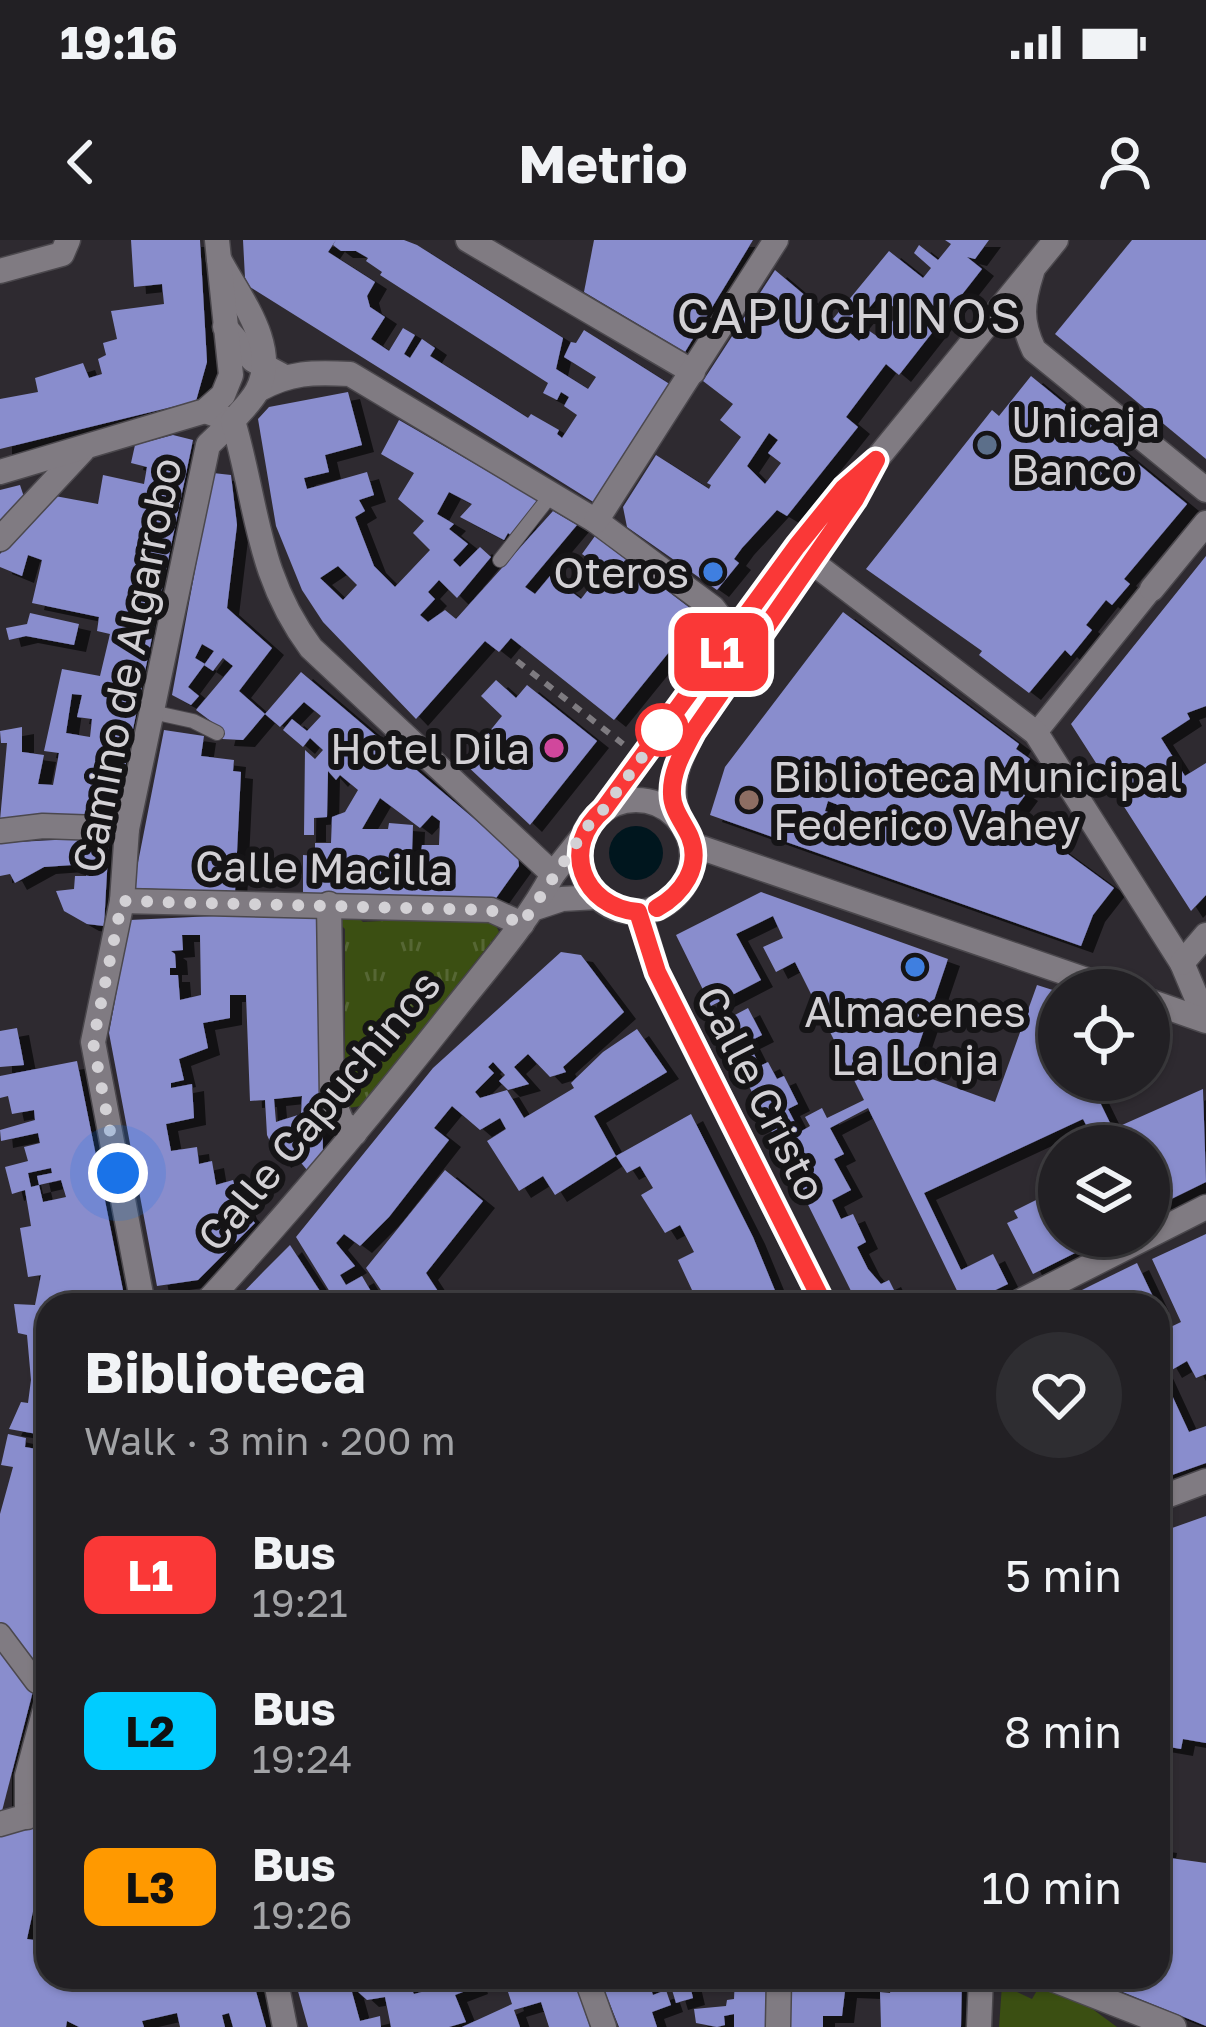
<!DOCTYPE html>
<html lang="en">
<head>
<meta charset="utf-8">
<style>
	body { margin:0; font-family:"Golos Text",sans-serif; background:#2e2d31; color:#f1f3f6; height:100vh; display:flex; flex-direction:column; font-size:45px; white-space:nowrap }
	* { box-sizing:border-box; margin:0 }
	p { font-size:39px; color:#a2a3a6 }
	.icon { flex:none; width:66px; height:66px; fill:none; stroke:currentColor; stroke-width:2; stroke-linecap:round; stroke-linejoin:round }
	.map { position:relative; flex:1; overflow:hidden }
	.panel { position:absolute; left:36px; top:1053px; width:1134px; height:696px; display:flex; flex-direction:column; background:#222024; border-radius:36px; box-shadow:0 3px 9px #0004,0 0 0 3px #3f3e41 }
	.panel>* { flex:none }
	.badge { padding:0 24px; border-radius:18px; font-size:42px; line-height:78px }
	.tools { position:absolute; left:1038px; top:729px; display:grid; gap:24px }
	.tools a { display:grid; place-items:center; width:132px; height:132px; border-radius:50%; background:#222024; box-shadow:0 3px 9px #0004,0 0 0 3px #3f3e41; font-size:60px }
	.you { position:absolute; width:60px; height:60px; margin:-30px; border:9px solid #fff; border-radius:50%; background:#1a73e8; box-shadow:0 0 0 18px #1a73e833 }
	.map>.badge { position:absolute; translate:-50% -50%; box-shadow:0 0 0 6px #fff }
	.round { display:grid; place-items:center; flex:none; width:126px; height:126px; border-radius:63px; background:#2e2d31 }
	.headline { display:flex; align-items:center; justify-content:space-between; height:204px; padding:0 48px }
	h1 { font-size:57px; font-weight:700; line-height:90px }
	ul { padding:0; list-style:none }
	li { display:flex; align-items:center; gap:36px; height:156px; padding:0 48px }
	li div { flex:1 }
	li b { display:block; font-size:45px }
	li em { font-style:normal }
	li .badge { min-width:132px; font-weight:700; text-align:center }
	.status { display:flex; justify-content:space-between; align-items:center; height:84px; padding:0 60px; background:#222024; direction:ltr }
	.status svg { height:33px; fill:currentColor }
	header { display:flex; justify-content:space-between; align-items:center; height:156px; padding:0 48px; background:#222024; font-size:54px; font-weight:700 }
	.map>svg:first-child { display:block }
</style>
</head>
<body>
<div class="status"><b>19:16</b><svg viewBox="0 0 49 12"><path d="M0 12V9h3v3zM5 12V6h3v6zM10 12V3h3v9zM15 12V0h3v12zM26 1h20v11H26zM47 4h2v5h-2z"/></svg></div>
<header><svg class="icon" aria-label="back" viewBox="0 0 24 24"><path d="M15 5l-7 7 7 7"/></svg>Metrio<svg class="icon" aria-label="person" viewBox="0 0 24 24"><circle cx="12" cy="8" r="4"/><path d="M4 21q1-7 8-7t8 7"/></svg></header>
<div class="map">
<svg width="1206" height="1787" viewBox="0 0 1206 1787">
	<defs>
		<pattern id="park-tufts" width="24" height="20" patternUnits="userSpaceOnUse" patternTransform="scale(3)"><rect width="24" height="20" fill="#3b4f12"/><path d="M3 7l-1-3M5 7V3M7 7l1-3M15 17l-1-3M17 17v-4M19 17l1-3" fill="none" stroke="#566734"/></pattern>
		<filter id="shadow"><feDropShadow dx="12" dy="7" stdDeviation="0" flood-color="#0009"/></filter>
	</defs>
	<rect width="100%" height="100%" fill="#2e2a30"/>
	<polygon fill="#3b4f12" points="1002,1745 1032,1759 1039,1747 1072,1754 1117,1787 999,1787"/>
	<polygon fill="url(#park-tufts)" points="349,670 363,682 491,675 499,692 361,866 348,868 338,858 345,848 345,689 336,680"/>
	<circle fill="#00161e" cx="636" cy="613" r="27"/>
	<g fill="#898dcd" fill-rule="evenodd" filter="url(#shadow)">
		<polygon points="131,0 200,0 207,122 196,161 0,209 0,159 38,152 35,138 83,123 89,138 102,134 98,119 106,115 103,103 117,99 111,71 164,64 162,44 134,47"/>
		<polygon points="243,0 336,0 328,12 375,42 367,56 370,67 385,77 371,99 389,111 403,88 415,95 404,114 410,118 422,99 435,108 430,116 528,178 531,174 559,190 557,194 562,198 577,175 564,166 569,157 561,152 557,160 543,153 548,143 380,35 382,32 366,21 368,18 356,11 341,11 333,5 336,0 404,0 417,5 563,98 556,129 588,149 596,137 564,117 571,102 576,103 584,90 671,145 595,263 250,47 245,38"/>
		<polygon points="594,0 753,0 685,112 584,52"/>
		<path d="M945,0H989L975,19L967,17L982,29L899,135L886,124L846,177L858,187L787,276L777,270L742,308L734,319L739,323L717,350L627,287L623,267L656,215L709,249L711,245L707,243L741,197L720,180L733,164L703,141L775,30L821,69L810,84L830,97L840,85L833,79L889,11L923,38L931,28L914,13L919,5L938,20L951,4ZM879,56L899,71L881,99L868,90L859,101L849,92ZM769,193L778,200L768,213L781,223L765,244L747,226Z"/>
		<polygon points="1132,0 1206,0 1206,219 1055,94"/>
		<polygon points="1031,136 1187,264 1124,339 1130,344 1112,365 1106,360 1086,385 1092,390 1071,416 1065,410 1029,453 979,415 982,411 866,329 992,170 999,176"/>
		<path d="M348,152L362,205L325,215L329,232L304,238L307,249L367,232L374,255L359,260L365,271L355,277L374,326L395,347L430,310L413,293L424,281L398,259L414,233L381,214L399,180L537,260L520,289L512,296L508,293L504,300L460,277L472,264L449,252L437,274L454,284L449,289L468,304L453,320L460,327L480,307L491,317L457,358L439,340L428,352L435,359L420,375L428,382L445,370L456,379L553,271L577,285L525,347L535,354L550,336L581,359L594,342L583,334L592,321L582,314L595,296L699,375L614,480L511,398L499,412L485,401L416,479L323,382L302,350L276,286L258,179L269,167ZM338,326L357,345L343,360L320,338Z"/>
		<path d="M173,195L193,200L115,576L31,575L0,580L7,503H1L0,491L22,487V512L44,515L38,544L53,545L59,513L44,511L62,429L100,436L110,394L97,391L99,377L32,363L42,320L28,315L22,336L0,327V314L55,256L98,264L103,235L144,244L147,227L131,223L135,205ZM72,454L82,455L77,477L92,479L90,497L66,493Z"/>
		<polygon points="213,233 231,235 237,285 227,368 272,408 239,451 265,474 243,500 222,499 224,491 196,470 233,426 223,418 213,431 204,425 214,411 202,404 195,418 205,424 188,447 199,456 191,465 172,455"/>
		<polygon points="20,245 25,260 0,287 0,250"/>
		<polygon points="1206,316 1206,466 1187,473 1190,479 1161,498 1185,536 1206,523 1206,655 1191,671 1071,484"/>
		<path d="M843,372L1019,504L1016,509L1030,519L1011,544L1026,554L1012,573L1114,648L1093,675L1081,706L710,575L725,527ZM828,561L866,576L863,585L825,571Z"/>
		<polygon points="30,373 79,384 74,405 26,396 9,400 6,388 27,384"/>
		<path d="M301,432L518,616L519,626L494,661L303,653V615L315,616V603H331L332,577L345,572L358,550L340,535L336,540L328,531L327,577L314,578V595H304L305,510L315,519L323,510L310,498L303,507L283,490L292,479L307,491L321,476L304,462L280,487L265,474ZM380,558L420,588L432,575L440,581L439,605H422L421,612H412L413,585L389,583L388,589H362Z"/>
		<polygon points="496,440 516,458 527,445 597,501 530,585 464,523 502,476 481,456"/>
		<polygon points="164,490 204,496 201,516 234,520 233,531 241,532 235,652 133,648"/>
		<polygon points="109,597 104,686 87,684 64,671 56,651 74,649 75,636 86,636 87,624 44,627 15,643 10,634 0,636 0,603"/>
		<polygon points="761,652 948,719 910,831 995,862 1037,745 1059,752 1059,840 1100,840 1095,852 1113,889 1203,849 1206,942 1157,966 1160,971 1149,977 1149,906 1097,906 1083,879 924,953 961,1030 993,1014 1008,1044 964,1065 868,868 830,888 844,914 834,919 851,950 832,960 841,979 853,974 866,1002 857,1007 868,1029 881,1044 889,1040 899,1060 889,1065 858,1065 718,784 748,768 762,795 748,802 760,826 768,822 777,839 784,836 798,864 788,869 800,892 810,886 805,877 822,868 827,878 864,860 795,722 776,732 763,707 783,698 773,676 736,694 761,740 711,766 676,695"/>
		<path d="M319,671L323,913L307,930L293,913L279,921L267,895L265,860L250,861L246,755H230V778L203,783L208,808L179,819L184,840L171,843V848L192,844L194,878L166,884L171,911L197,907L199,924L212,921L216,945L233,940L245,972L255,983L198,1040L157,1046L109,793L130,680ZM182,695H200L201,755L180,760L178,735H170V728H176L175,714L171,711L183,710ZM302,856L301,874L276,882L274,859Z"/>
		<polygon points="561,712 581,715 624,772 563,827 566,832 550,837 528,814 514,827 529,844 508,850 499,841 505,835 493,822 488,827 494,833 475,852 480,858 507,850 524,878 574,848 571,843 603,812 637,789 667,832 594,876 616,916 555,955 543,936 519,951 487,901 506,889 500,878 480,890 452,866 434,888 449,900 389,977 360,1006 344,994 336,1003 355,1026 340,1035 346,1045 362,1036 379,1065 338,1065 296,997 433,828"/>
		<polygon points="17,788 24,825 0,827 0,791"/>
		<path d="M77,821L126,1065H48V1166L39,1165L37,1173L48,1175V1196L9,1189L21,1162L28,1163L31,1140L27,1095L18,1093L14,1064L35,1065L41,1035L28,1037L20,988L31,986L25,950L12,954L5,927L28,921L24,907L40,903L38,893L1,901L0,890L35,880L34,870L12,874L8,856L0,858V836ZM51,928L52,933L37,936L39,945L61,940L66,957L43,962L39,945L31,947L28,933Z"/>
		<polygon points="691,874 753,997 781,1065 741,1065 738,1059 725,1065 699,1065 678,1020 694,1012 680,985 665,993 641,955 653,948 640,926 627,933 616,916"/>
		<polygon points="445,930 483,961 426,1033 447,1065 391,1065 366,1028"/>
		<polygon points="1038,959 1042,965 1053,960 1059,965 1059,996 1109,996 1033,1034 1007,983 1018,978 1014,971"/>
		<polygon points="1206,994 1206,1134 1196,1138 1187,1121 1170,1131 1162,1117 1158,1118 1158,1093 1181,1082 1152,1019"/>
		<polygon points="290,1005 329,1065 231,1065 265,1030"/>
		<polygon points="1137,1023 1157,1065 1052,1065 1094,1044"/>
		<polygon points="1158,1125 1189,1192 1206,1186 1206,1223 1158,1240"/>
		<polygon points="8,1194 26,1198 25,1207 48,1211 48,1419 45,1431 27,1423 0,1383 0,1274 13,1227 1,1225"/>
		<polygon points="1206,1276 1206,1503 1183,1499 1181,1509 1158,1505 1158,1293"/>
		<polygon points="0,1407 33,1451 2,1571 0,1571"/>
		<polygon points="48,1582 48,1655 37,1653 27,1699 48,1702 48,1737 252,1737 266,1787 233,1787 229,1773 222,1775 225,1787 180,1787 177,1773 142,1781 144,1787 79,1787 67,1781 66,1787 0,1787 0,1595"/>
		<polygon points="1158,1605 1165,1606 1163,1617 1206,1623 1206,1786 1086,1737 1158,1737"/>
		<polygon points="294,1737 383,1737 386,1745 405,1737 414,1754 429,1750 425,1737 473,1737 476,1747 455,1755 466,1782 449,1787 391,1787 385,1757 367,1760 356,1750 352,1752 360,1781 380,1776 381,1787 308,1787"/>
		<polygon points="503,1737 522,1737 523,1742 533,1737 573,1737 590,1787 549,1787 541,1762 514,1770 520,1787 462,1787 512,1764"/>
		<polygon points="599,1737 688,1737 693,1758 676,1763 669,1740 650,1746 653,1755 666,1750 671,1765 652,1772 657,1787 619,1787"/>
		<polygon points="735,1737 771,1737 770,1787 734,1787 734,1774 724,1776 725,1785 717,1787 696,1783 694,1769 726,1766 727,1760 734,1759"/>
		<polygon points="788,1737 870,1737 869,1752 845,1751 842,1776 823,1776 823,1787 786,1787"/>
		<polygon points="894,1737 962,1737 961,1787 881,1787 880,1752 890,1753"/>
	</g>
	<g fill="none" stroke-linecap="round" stroke-linejoin="round">
		<defs>
			<g id="service">
				<polyline points="500,320 551,255"/>
				<polyline points="152,472 193,481 217,493"/>
			</g>
			<g id="pedestrian">
				<polyline points="1036,493 1152,349"/>
				<polyline points="0,1394 36,1442 48,1448"/>
			</g>
			<g id="minor">
				<polyline points="468,0 693,132"/>
				<polyline points="0,31 62,14 68,0"/>
				<path d="M1032,32C1022,63 1020,81 1034,110L1206,250"/>
				<polyline points="225,87 253,120 281,135"/>
				<path d="M258,150C290,132 313,132 350,134L596,281L713,368L722,380L718,415"/>
				<polyline points="596,281 776,0"/>
				<polyline points="0,299 83,210"/>
				<polyline points="812,322 1036,493 1182,723 1206,780"/>
				<polyline points="1152,349 1206,283"/>
				<polyline points="0,591 43,586 127,589"/>
				<polyline points="693,605 1116,750"/>
				<polyline points="122,661 491,670 522,684"/>
				<polyline points="329,664 332,858 342,882 355,893"/>
				<polyline points="535,668 562,659 597,657"/>
				<polyline points="639,672 657,732 824,1065"/>
				<polyline points="1182,723 1206,695"/>
				<polyline points="1149,761 1206,781"/>
				<polyline points="143,1065 93,802 122,661 127,589 208,205 233,181 205,171"/>
				<path d="M204,1065C290,972 371,875 450,775C486,729 526,685 553,634"/>
				<polyline points="1013,1065 1206,967"/>
				<polyline points="1158,1259 1206,1241"/>
				<polyline points="27,1577 27,1536 48,1458"/>
				<polyline points="0,1584 48,1570"/>
				<polyline points="275,1737 285,1787"/>
				<polyline points="586,1737 604,1787"/>
				<polyline points="1047,1737 1174,1787"/>
				<polyline points="778,1787 779,1737"/>
				<polyline points="979,1787 981,1737"/>
			</g>
			<g id="tertiary">
				<path d="M219,19C238,56 281,107 257,151C251,162 240,172 233,181C258,266 256,334 311,408L553,634L584,595"/>
				<polyline points="0,232 205,171 223,155 231,135 217,0"/>
				<circle cx="636" cy="616" r="56"/>
				<polyline points="604,569 797,306 844,248 876,220 1056,0"/>
				<path d="M678,578C668,544 678,521 694,491L861,248"/>
			</g>
		</defs>
		<use href="#service" stroke="#4b484d" stroke-width="16"/>
		<use href="#pedestrian" stroke="#4b484d" stroke-width="24"/>
		<use href="#minor" stroke="#4b484d" stroke-width="27"/>
		<use href="#tertiary" stroke="#4b484d" stroke-width="27"/>
		<polyline stroke="#7e7b80" stroke-width="6" stroke-dasharray="9 9" stroke-linecap="butt" points="517,421 623,504"/>
		<use href="#service" stroke="#807b82" stroke-width="14"/>
		<use href="#pedestrian" stroke="#807b82" stroke-width="21"/>
		<use href="#minor" stroke="#807b82" stroke-width="24"/>
		<use href="#tertiary" stroke="#807b82" stroke-width="24"/>
	</g>
	<g fill="none" stroke-linecap="round" stroke-linejoin="round">
		<defs>
			<path id="line" d="M657,668C682,654 702,627 690,597C684,583 672,570 672,554C671,531 684,510 694,491L855,259L876,220L844,248L797,306L604,569C559,607 582,667 638,672L657,732L824,1065"/>
		</defs>
		<use href="#line" stroke="#fff" stroke-width="27"/>
		<use href="#line" stroke="#fa3837" stroke-width="18"/>
		<polyline stroke="#d3d1d5" stroke-width="12" stroke-dasharray="0 21.6" points="118,933 93,802 122,661 490,670 522,684 592,580 604,569 662,490"/>
	</g>
	<circle fill="#5c6f8a" stroke="#151416" stroke-width="4.5" cx="987" cy="205" r="12"/>
	<g fill="#3f7fe0" stroke="#151416" stroke-width="4.5">
		<circle cx="713" cy="332" r="12"/>
		<circle cx="915" cy="727" r="12"/>
	</g>
	<circle fill="#fff" stroke="#fa3837" stroke-width="6" cx="662" cy="490" r="24"/>
	<circle fill="#d1479c" stroke="#151416" stroke-width="4.5" cx="554" cy="508" r="12"/>
	<circle fill="#8d6e63" stroke="#151416" stroke-width="4.5" cx="749" cy="560" r="12"/>
	<g text-anchor="middle" dominant-baseline="central" stroke-width="12" stroke-linejoin="round" paint-order="stroke">
		<g font-size="42" fill="#d3d1d5" stroke="#151416" text-anchor="start">
			<text x="1011" y="181">Unicaja<tspan x="1011" dy="48">Banco</tspan></text>
			<text x="689" y="332" text-anchor="end">Oteros</text>
			<text x="530" y="508" text-anchor="end">Hotel Dila</text>
			<text x="773" y="536">Biblioteca Municipal<tspan x="773" dy="48">Federico Vahey</tspan></text>
			<text x="915" y="771" text-anchor="middle">Almacenes<tspan x="915" dy="48">La Lonja</tspan></text>
		</g>
		<g font-size="42" fill="#d3d1d5" stroke="#151416">
			<text transform="translate(126 425) rotate(-79)">Camino de Algarrobo</text>
			<text transform="translate(324 627) rotate(1)">Calle Macilla</text>
			<text transform="translate(762 853) rotate(63)">Calle Cristo</text>
			<text transform="translate(318 870) rotate(-50)">Calle Capuchinos</text>
		</g>
		<g font-size="48" letter-spacing="3" fill="#d3d1d5" stroke="#151416">
			<text x="850" y="75">CAPUCHINOS</text>
		</g>
	</g>
</svg>
<div class="tools">
<a><svg class="icon" aria-label="locate" viewBox="0 0 24 24"><circle cx="12" cy="12" r="6"/><path d="M12 2v4M12 18v4M2 12h4M18 12h4"/></svg></a>
<a><svg class="icon" aria-label="layers" viewBox="0 0 24 24"><path d="M12 4l9 5-9 5-9-5zM3 14l9 5 9-5"/></svg></a>
</div>
<div class="you" style="left:118px;top:933px"></div>
<b class="badge" style="left:721px;top:412px;background:#fa3837;color:#fff">L1</b>
<section class="panel">
<div class="headline"><div><h1>Biblioteca</h1><p>Walk · 3 min · 200 m</p></div><a class="round"><svg class="icon" aria-label="heart" viewBox="0 0 24 24"><path d="M12 20l-8-8c-3-5 5-10 8-4 3-6 11-1 8 4z"/></svg></a></div>
<ul>
<li><span class="badge" style="background:#fa3837;color:#fff">L1</span><div><b>Bus</b><p>19:21</p></div><em>5 min</em></li>
<li><span class="badge" style="background:#0cf;color:#111">L2</span><div><b>Bus</b><p>19:24</p></div><em>8 min</em></li>
<li><span class="badge" style="background:#f90;color:#111">L3</span><div><b>Bus</b><p>19:26</p></div><em>10 min</em></li>
</ul>
</section>
</div>
</body>
</html>
